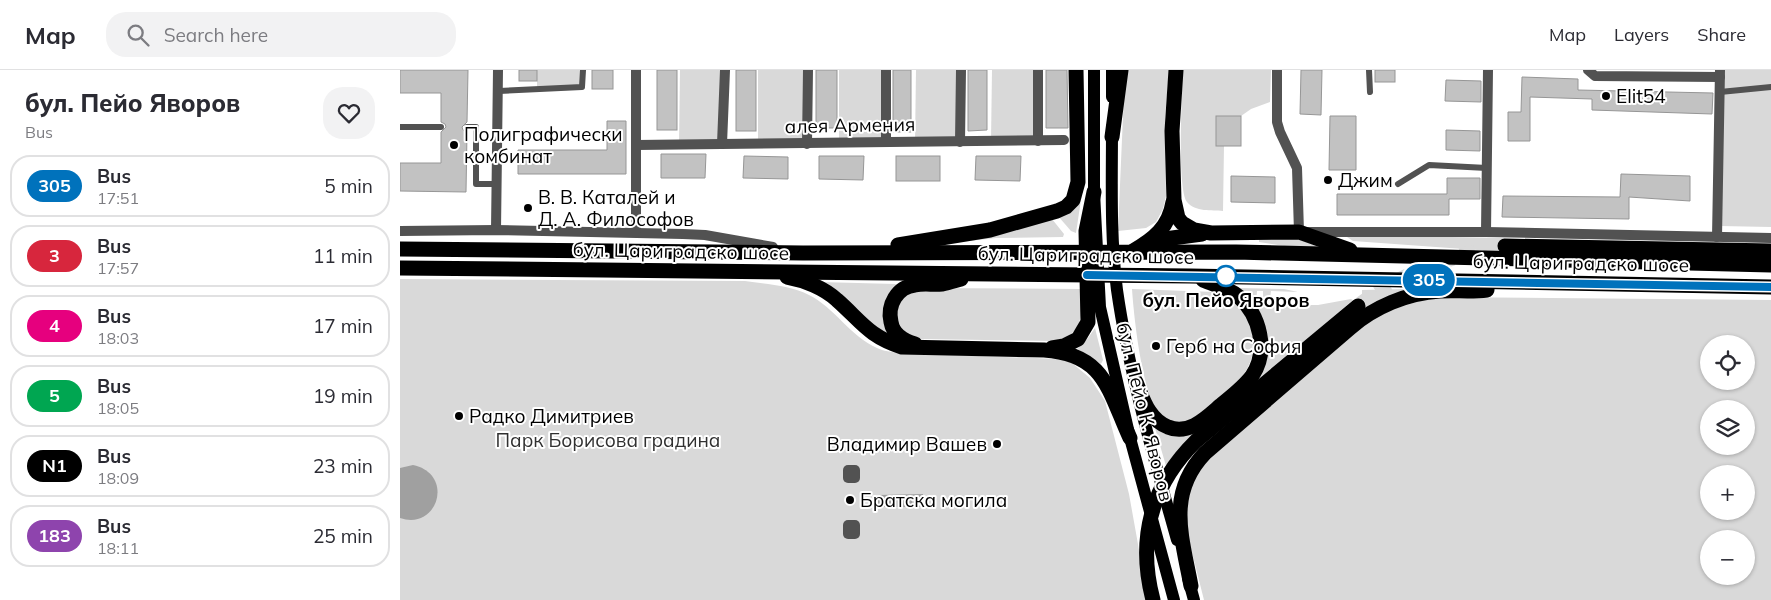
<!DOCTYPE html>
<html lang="en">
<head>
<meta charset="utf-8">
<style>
	body { margin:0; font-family:Mulish,sans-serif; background:#f2f2f3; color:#2b2b33; height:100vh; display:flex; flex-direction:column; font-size:19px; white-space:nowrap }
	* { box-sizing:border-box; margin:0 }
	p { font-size:16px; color:#7c7c81 }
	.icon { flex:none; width:28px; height:28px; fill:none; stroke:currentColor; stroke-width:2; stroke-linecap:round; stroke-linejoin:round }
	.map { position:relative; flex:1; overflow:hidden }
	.details { display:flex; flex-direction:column; background:#fff; width:400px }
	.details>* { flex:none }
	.badge { padding:0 10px; border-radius:16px; font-size:18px; line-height:32px }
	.controls { position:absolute; left:1300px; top:265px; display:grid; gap:10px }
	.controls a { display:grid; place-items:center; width:55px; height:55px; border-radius:50%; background:#fff; box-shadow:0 1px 4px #0004; font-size:25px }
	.map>.badge { position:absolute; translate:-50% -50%; box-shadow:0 0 0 2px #fff }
	.round { display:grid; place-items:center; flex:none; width:52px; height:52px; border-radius:20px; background:#f2f2f3 }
	.head { display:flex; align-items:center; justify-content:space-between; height:85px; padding:0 25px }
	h1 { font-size:24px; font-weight:800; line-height:38px }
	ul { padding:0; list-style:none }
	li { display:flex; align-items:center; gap:15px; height:62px; margin:0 10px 8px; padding:0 15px; border:2px solid #e1e1e2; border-radius:20px }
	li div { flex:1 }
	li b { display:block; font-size:19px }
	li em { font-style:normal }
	li .badge { min-width:55px; font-weight:700; text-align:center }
	header { display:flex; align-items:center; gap:30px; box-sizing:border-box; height:70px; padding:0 25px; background:#fff; border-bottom:1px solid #e1e1e2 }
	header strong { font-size:24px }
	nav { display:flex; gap:28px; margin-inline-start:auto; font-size:18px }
	.search { width:350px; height:45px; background:#f2f2f3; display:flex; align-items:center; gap:12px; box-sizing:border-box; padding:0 18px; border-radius:20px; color:#7c7c81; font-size:19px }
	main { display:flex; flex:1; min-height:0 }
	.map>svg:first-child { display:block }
</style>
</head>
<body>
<header>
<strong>Map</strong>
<div class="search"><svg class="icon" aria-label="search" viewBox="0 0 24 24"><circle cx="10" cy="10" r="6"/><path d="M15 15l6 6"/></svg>Search here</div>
<nav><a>Map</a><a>Layers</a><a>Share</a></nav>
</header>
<main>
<section class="details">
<div class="head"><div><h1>бул. Пейо Яворов</h1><p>Bus</p></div><a class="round"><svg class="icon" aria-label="heart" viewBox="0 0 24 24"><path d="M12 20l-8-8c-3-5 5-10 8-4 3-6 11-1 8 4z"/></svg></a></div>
<ul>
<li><span class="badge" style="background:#0072bc;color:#fff">305</span><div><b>Bus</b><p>17:51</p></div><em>5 min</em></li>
<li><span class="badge" style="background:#d7263d;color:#fff">3</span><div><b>Bus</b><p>17:57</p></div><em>11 min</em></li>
<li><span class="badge" style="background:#e6007e;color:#fff">4</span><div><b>Bus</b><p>18:03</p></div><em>17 min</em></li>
<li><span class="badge" style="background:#00a651;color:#fff">5</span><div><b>Bus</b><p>18:05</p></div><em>19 min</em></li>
<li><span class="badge" style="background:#000;color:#fff">N1</span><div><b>Bus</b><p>18:09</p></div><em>23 min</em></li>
<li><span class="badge" style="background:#8e44ad;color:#fff">183</span><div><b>Bus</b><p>18:11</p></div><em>25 min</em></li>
</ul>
</section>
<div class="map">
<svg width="1371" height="530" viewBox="0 0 1371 530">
	<rect width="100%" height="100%" fill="#fff"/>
	<g fill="#d9d9d9" fill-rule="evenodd">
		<polygon points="137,0 183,0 182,17 137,19"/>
		<polygon points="280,0 325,0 322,74 279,75"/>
		<polygon points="358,0 408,0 407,74 358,74"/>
		<polygon points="439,0 486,0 486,72 439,73"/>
		<polygon points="516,0 561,0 560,72 515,72"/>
		<polygon points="592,0 638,0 638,71 591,71"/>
		<polygon points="725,0 769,0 765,48 766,126 763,139 756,152 746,158 718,161"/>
		<path d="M783,0H871L870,32L851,39L841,46H816V76H824L823,141C812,140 795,142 787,132C777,119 782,20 783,0Z"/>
		<polygon points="1320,0 1371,0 1371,157 1320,156"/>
		<polygon points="682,123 676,163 671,161 658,146"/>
		<polygon points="652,149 664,164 663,167 596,168 542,174"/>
		<polygon points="944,165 1105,168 1105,182 953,171"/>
		<polygon points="859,168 894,168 922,177 891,177 859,172"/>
		<path d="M0,209L345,211C365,214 391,215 409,225C435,238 450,266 477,278C483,281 492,282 499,283L660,289L672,293L690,308L705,331L729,424L748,530H0Z"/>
		<polygon points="419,212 496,214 484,236 483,241 488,266"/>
		<path d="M517,218L681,219C681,246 685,265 653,271L518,269C501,263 493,250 498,232Z"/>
		<polygon points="840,218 884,219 898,222 871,221 870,229 863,229 863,221 857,221 856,235 918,235 951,229 953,230 775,383 766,396 755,358 776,365 862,298"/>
		<path d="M732,219L816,222C855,239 866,278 839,311C829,320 799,349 788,352C779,354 766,353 760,345C742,324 734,248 732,219Z"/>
		<polygon points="1007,219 968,238 962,229 962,220"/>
		<path d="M1033,227L1371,230V530H804L785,455L790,414L807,390L965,253L984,242ZM1309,274H1346V311H1309ZM1309,339H1346V376H1309ZM1309,404H1346V441H1309ZM1309,469H1346V506H1309Z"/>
		<polygon points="695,258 703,290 701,294 677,279 688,268"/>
	</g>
	<g fill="#a0a0a0">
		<path d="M13,395C55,404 38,461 0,448V398Z"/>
		<polygon points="523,424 523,437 478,437 478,425"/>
	</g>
	<g fill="#c2c2c2" stroke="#969696">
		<polygon points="0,0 68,0 67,52 62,57 63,60 67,62 66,122 0,121 0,93 41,93 41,62 46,57 45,54 41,52 41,23 0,23"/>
		<rect x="119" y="0" width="18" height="11"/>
		<rect x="192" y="0" width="21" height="19"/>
		<rect x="257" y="0" width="20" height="60"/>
		<rect x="336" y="0" width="20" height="61"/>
		<rect x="416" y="0" width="21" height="58"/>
		<rect x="493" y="0" width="18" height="62"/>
		<polygon points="568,0 587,0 587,60 568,61"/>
		<polygon points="646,0 667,0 668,58 646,58"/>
		<polygon points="901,0 922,0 921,45 900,44"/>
		<rect x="975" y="0" width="20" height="12"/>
		<polygon points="1122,7 1178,9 1178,20 1313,23 1312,44 1192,40 1192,29 1130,27 1130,71 1108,71 1108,42 1121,42"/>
		<polygon points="1046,10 1081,11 1081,32 1045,31"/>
		<rect x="816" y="46" width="25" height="30"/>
		<polygon points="930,46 956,46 956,100 929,100"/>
		<polygon points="207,51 226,51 226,104 118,104 118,80 207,80"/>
		<polygon points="1046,60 1080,61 1080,81 1046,80"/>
		<polygon points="261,84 306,84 305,108 261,108"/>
		<polygon points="344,86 388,87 388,109 343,108"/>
		<polygon points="419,86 464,86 463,110 419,109"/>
		<rect x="496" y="86" width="44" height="25"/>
		<polygon points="576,86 621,86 620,111 575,110"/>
		<polygon points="1221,104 1290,106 1290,131 1229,127 1229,149 1102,147 1103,126 1220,127"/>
		<polygon points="831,106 875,107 875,133 831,132"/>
		<polygon points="1047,108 1080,108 1080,129 1049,129 1049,145 937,145 937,124 1047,124"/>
	</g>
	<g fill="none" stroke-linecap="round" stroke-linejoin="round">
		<path stroke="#d9d9d9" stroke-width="15" stroke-dasharray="15 8" stroke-linecap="butt" d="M958,236C1000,204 1053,184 1105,176"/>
		<g stroke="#525252" stroke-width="6">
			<polyline points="969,0 970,22"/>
			<polyline points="99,21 182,17 183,0"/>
			<polyline points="1320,22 1371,17"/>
			<polyline points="0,57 41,57"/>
			<polyline points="67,57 76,57 76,114 97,114"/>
			<polyline points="998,114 1029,95 1087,98"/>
		</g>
		<g stroke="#525252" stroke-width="10">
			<polyline points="877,0 877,52 880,62 897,98 899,162 1086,162 1371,168"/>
			<polyline points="1188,0 1195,6 1320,7"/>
			<polyline points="638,71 638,0"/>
			<polyline points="486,72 486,0"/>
			<polyline points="560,72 561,0"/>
			<polyline points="322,74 325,0"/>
			<polyline points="407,74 408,0"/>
			<polyline points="236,75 664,70"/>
			<polyline points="96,160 98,0"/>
			<polyline points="0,161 96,160 283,164 305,165 373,177"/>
			<polyline points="236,162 236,0"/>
			<polyline points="1086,162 1088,0"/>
			<polyline points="1317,167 1320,0"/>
			<rect x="448" y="400" width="7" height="8"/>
			<rect x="448" y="455" width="7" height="9"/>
		</g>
		<g stroke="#000" stroke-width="12">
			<polyline points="694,0 694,122 700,237 730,368 774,530"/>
			<polyline points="712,27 712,0"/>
			<path d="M712,57C712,112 710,166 717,220C729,304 754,388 777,470"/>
			<polyline points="788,508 794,530"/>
		</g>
		<g stroke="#000" stroke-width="15">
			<polyline points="776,0 772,61 774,130 778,148 782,153 794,160 811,163 899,162 950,180"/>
			<polyline points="712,67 721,0"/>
			<polyline points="750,171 802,164"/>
			<polyline points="498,175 590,160 657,141 666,137 673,130 678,112 676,0"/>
			<polyline points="1105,176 1371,181"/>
			<polyline points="0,179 403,183 836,182 1371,195"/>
			<path d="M733,181C754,169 769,157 773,132"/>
			<polyline points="0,198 790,206 1371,217"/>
			<path d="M387,207C404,210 424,218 437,230C461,251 468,266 502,277L644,280C705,284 708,320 730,368"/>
			<path d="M515,274C504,271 493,264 491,252C487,235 497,217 515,215C524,213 533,215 542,214C548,213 554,211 561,209"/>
			<polyline points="652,278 664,276 678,269 688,252 686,161 694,122"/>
			<path d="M736,312C743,329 749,350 768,357C789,366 807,347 821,335C832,326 844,317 852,306C869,281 860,245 838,226C828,218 815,215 803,210"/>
			<path d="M791,516C782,467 766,424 805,383L950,258C974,237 1007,223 1040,221C1055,220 1071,222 1087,220"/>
			<path d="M753,530C737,469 751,415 796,371L958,236"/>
		</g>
	</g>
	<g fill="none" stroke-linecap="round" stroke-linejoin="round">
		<defs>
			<polyline id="line" points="687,205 1371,217"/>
		</defs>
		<use href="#line" stroke="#fff" stroke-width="11"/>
		<use href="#line" stroke="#0072bc" stroke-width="8"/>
	</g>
	<g fill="#000" stroke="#fff" stroke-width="2">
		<circle cx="1206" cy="26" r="5"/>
		<circle cx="54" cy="75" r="5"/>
		<circle cx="928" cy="110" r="5"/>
		<circle cx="128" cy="138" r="5"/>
		<circle cx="756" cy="276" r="5"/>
		<circle cx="59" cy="346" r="5"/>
		<circle cx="597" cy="374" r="5"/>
		<circle cx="450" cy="430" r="5"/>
	</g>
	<circle fill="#fff" stroke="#0072bc" stroke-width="2.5" cx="826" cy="206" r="10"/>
	<g text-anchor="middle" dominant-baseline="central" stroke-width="4" stroke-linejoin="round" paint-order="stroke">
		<g font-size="19" fill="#000" stroke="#fff" text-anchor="start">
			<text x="1216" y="26">Elit54</text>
			<text x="64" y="64">Полиграфически<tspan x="64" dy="22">комбинат</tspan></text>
			<text x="938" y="110">Джим</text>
			<text x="138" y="127">В. В. Каталей и<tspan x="138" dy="22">Д. А. Философов</tspan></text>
			<text x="766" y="276">Герб на София</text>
			<text x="69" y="346">Радко Димитриев</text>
			<text x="587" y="374" text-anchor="end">Владимир Вашев</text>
			<text x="460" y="430">Братска могила</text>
		</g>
		<g font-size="19" fill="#000" stroke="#fff">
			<text transform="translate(450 55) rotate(-1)">алея Армения</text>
			<text transform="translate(281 181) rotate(1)">бул. Цариградско шосе</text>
			<text transform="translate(686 185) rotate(1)">бул. Цариградско шосе</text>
			<text transform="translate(1181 193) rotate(1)">бул. Цариградско шосе</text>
			<text transform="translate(745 342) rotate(76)">бул. Пейо К. Яворов</text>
		</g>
		<g font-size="19" font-weight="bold" fill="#000" stroke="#fff">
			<text x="826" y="230">бул. Пейо Яворов</text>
		</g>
		<g font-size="19" fill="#303030" stroke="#fff">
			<text x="208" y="370">Парк Борисова градина</text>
		</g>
	</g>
</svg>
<div class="controls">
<a><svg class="icon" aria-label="locate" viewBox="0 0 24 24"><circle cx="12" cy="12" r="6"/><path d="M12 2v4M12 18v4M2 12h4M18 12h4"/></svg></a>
<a><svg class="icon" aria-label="layers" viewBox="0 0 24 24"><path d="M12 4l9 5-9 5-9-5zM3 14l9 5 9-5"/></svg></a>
<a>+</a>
<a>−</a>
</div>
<b class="badge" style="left:1029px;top:210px;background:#0072bc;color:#fff">305</b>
</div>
</main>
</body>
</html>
